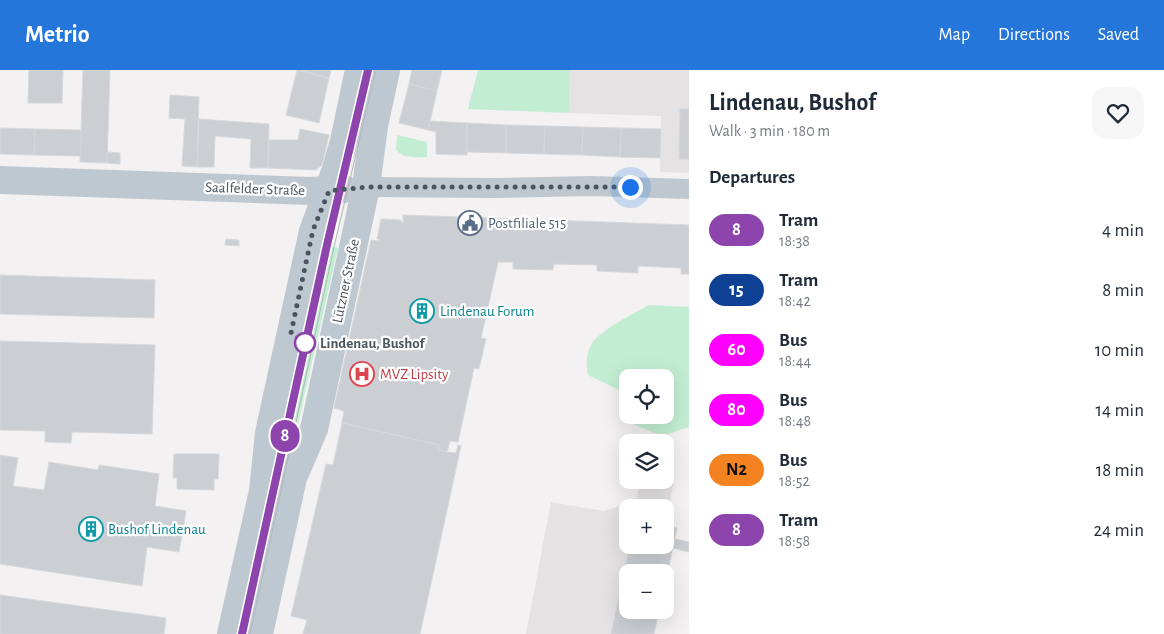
<!DOCTYPE html>
<html lang="en">
<head>
<meta charset="utf-8">
<style>
	body { margin:0; font-family:"Alegreya Sans",sans-serif; background:#f6f6f7; color:#1f2937; height:100vh; display:flex; flex-direction:column; font-size:19px; white-space:nowrap }
	* { box-sizing:border-box; margin:0 }
	p { font-size:16px; color:#747a83 }
	.icon { flex:none; width:28px; height:28px; fill:none; stroke:currentColor; stroke-width:2; stroke-linecap:round; stroke-linejoin:round }
	.map { position:relative; flex:1; overflow:hidden }
	.drawer { display:flex; flex-direction:column; background:#fff; width:475px }
	.drawer>* { flex:none }
	.badge { padding:0 10px; border-radius:16px; font-size:18px; line-height:32px }
	.fabs { position:absolute; left:619px; top:299px; display:grid; gap:10px }
	.fabs a { display:grid; place-items:center; width:55px; height:55px; border-radius:10px; background:#fff; box-shadow:0 5px 20px #0002; font-size:25px }
	.you { position:absolute; width:25px; height:25px; margin:-12px; border:4px solid #fff; border-radius:50%; background:#1a73e8; box-shadow:0 0 0 8px #1a73e833 }
	.map>.badge { position:absolute; translate:-50% -50%; box-shadow:0 0 0 2px #fff }
	h2 { padding:0 20px; font-size:19px; line-height:45px }
	.round { display:grid; place-items:center; flex:none; width:52px; height:52px; border-radius:15px; background:#f6f6f7 }
	.headline { display:flex; align-items:center; justify-content:space-between; height:85px; padding:0 20px }
	h1 { font-size:24px; font-weight:600; line-height:38px }
	ul { padding:0; list-style:none }
	li { display:flex; align-items:center; gap:15px; height:60px; padding:0 20px }
	li div { flex:1 }
	li b { display:block; font-size:19px }
	li em { font-style:normal }
	li .badge { min-width:55px; font-weight:700; text-align:center }
	header { display:flex; align-items:center; gap:30px; box-sizing:border-box; height:70px; padding:0 25px; background:#2576da; color:#fff }
	header strong { font-size:24px }
	nav { display:flex; gap:28px; margin-inline-start:auto; font-size:18px }
	main { display:flex; flex:1; min-height:0 }
	.map>svg:first-child { display:block }
</style>
</head>
<body>
<header>
<strong>Metrio</strong>
<nav><a>Map</a><a>Directions</a><a>Saved</a></nav>
</header>
<main>
<div class="map">
<svg width="689" height="564" viewBox="0 0 689 564">
	<rect width="100%" height="100%" fill="#f3f1f1"/>
	<g fill="#e4e2e3">
		<polygon points="570,0 689,0 689,103 660,102 661,46 569,43"/>
		<polygon points="665,396 667,397 674,412 665,453 665,438 628,438 628,475 665,475 665,455 677,458 665,514 665,502 628,502 628,540 659,540 654,564 526,564 551,432 604,441 636,431 641,410 665,410"/>
	</g>
	<g fill="#c3edd3">
		<polygon points="478,0 570,0 569,43 468,39"/>
		<path d="M397,65L427,72V87C416,87 404,89 396,80Z"/>
		<polygon points="325,174 338,178 303,331 254,564 238,564"/>
		<path d="M649,235L689,237V357L662,366L635,355L627,344V340L628,345H665V308H628L627,331L619,320L588,305C586,296 586,284 591,275C598,261 635,243 649,235Z"/>
	</g>
	<g fill="#cbced3" stroke="#d6d8dc">
		<polygon points="29,0 63,0 62,33 28,33"/>
		<polygon points="83,0 110,0 107,93 80,92"/>
		<polygon points="297,0 329,8 319,53 286,45"/>
		<polygon points="299,0 331,0 329,8"/>
		<polygon points="412,0 442,0 437,21 409,14"/>
		<polygon points="409,14 437,21 428,60 399,53"/>
		<polygon points="170,25 199,27 197,97 182,96 185,49 169,48"/>
		<polygon points="680,39 689,39 689,89 679,89"/>
		<polygon points="199,49 269,54 268,98 250,98 251,69 215,66 214,97 197,97"/>
		<polygon points="430,51 467,53 467,85 436,84 436,62 428,60"/>
		<polygon points="467,53 506,55 506,83 467,82"/>
		<polygon points="506,55 545,56 544,84 506,83"/>
		<polygon points="545,56 583,57 582,85 544,84"/>
		<polygon points="583,57 621,58 620,87 582,85"/>
		<polygon points="0,58 35,59 34,85 0,84"/>
		<polygon points="621,58 661,59 660,88 620,87"/>
		<polygon points="35,59 81,60 81,86 34,85"/>
		<polygon points="300,59 329,65 322,95 316,100 268,98 269,70 298,70"/>
		<polygon points="107,82 120,83 120,94 107,93"/>
		<polygon points="403,145 689,155 689,204 681,204 681,198 638,196 638,203 597,201 597,195 554,194 553,200 513,199 513,192 498,192 481,268 486,269 479,299 474,298 458,372 450,371 447,382 438,380 439,375 342,353 344,341 334,338 371,170 379,171 379,169 377,169 381,149 401,150 401,152 403,153"/>
		<polygon points="226,169 239,170 239,176 225,175"/>
		<polygon points="0,205 155,210 154,248 0,244"/>
		<polygon points="0,271 155,275 152,364 72,362 71,373 45,372 45,361 0,360"/>
		<polygon points="342,353 439,375 438,380 447,382 456,383 458,375 461,376 420,564 303,564 307,550 291,546 326,394 333,395"/>
		<polygon points="174,384 219,384 218,409 214,409 214,420 177,419 177,408 173,408"/>
		<polygon points="0,385 18,388 13,416 44,420 49,392 98,400 99,395 159,404 155,436 186,441 179,482 147,477 142,516 0,494"/>
		<polygon points="665,455 677,458 665,514 665,502 628,502 628,540 659,540 654,564 611,564 630,475 665,475"/>
		<polygon points="675,469 689,472 689,482 673,478"/>
		<polygon points="0,525 166,548 164,564 0,564"/>
	</g>
	<g fill="none" stroke-linecap="round" stroke-linejoin="round">
		<polyline stroke="#c0c8cf" stroke-width="20" points="366,117 494,118 591,116 689,119"/>
		<g stroke="#bec8d1" stroke-width="28">
			<polyline points="0,110 310,121 344,119"/>
			<polyline points="231,564 263,421 269,363 274,340 313,161 336,99 344,71 359,0"/>
			<polyline points="259,564 293,408 314,359 321,327 366,117 374,56 386,0"/>
		</g>
		<g stroke="#b4b6bb" stroke-width="1">
			<polyline points="343,109 369,0"/>
			<polyline points="242,564 300,295"/>
			<polyline points="250,564 334,177 376,0"/>
		</g>
	</g>
	<g fill="none" stroke-linecap="round" stroke-linejoin="round">
		<defs>
			<polyline id="line" points="242,564 327,175 368,0"/>
		</defs>
		<use href="#line" stroke="#fff" stroke-width="11"/>
		<use href="#line" stroke="#8e44ad" stroke-width="8"/>
		<polyline stroke="#4a555e" stroke-width="5" stroke-dasharray="0 9" points="305,273 291,263 313,160 329,121 366,117 630,117"/>
	</g>
	<defs>
		<symbol id="civic-ring" viewBox="-11 -11 22 22"><circle r="9.5" fill="#fff" stroke="#5c6f8a" stroke-width="1.5"/><path d="M-.6-6.5H3V-4.5H.6V-3L4-1V1h2V6H-6V1h2V-1L-.6-3ZM-1.2 2.5V6h2.4V2.5Z" fill="#5c6f8a"/></symbol>
		<symbol id="building-ring" viewBox="-11 -11 22 22"><circle r="9.5" fill="#fff" stroke="#0f9aa8" stroke-width="1.5"/><path d="M-4-6H4V6H1V3H-1V6H-4ZM-2.5-4.3h1.7v1.8h-1.7ZM.8-4.3h1.7v1.8H.8ZM-2.5-1h1.7V.8h-1.7ZM.8-1h1.7V.8H.8Z" fill="#0f9aa8"/></symbol>
		<symbol id="hospital-ring" viewBox="-11 -11 22 22"><circle r="9.5" fill="#fff" stroke="#e0444e" stroke-width="1.5"/><path d="M-5-5h3v3.5h4V-5h3V5h-3V1.5h-4V5h-3Z" fill="#e0444e"/></symbol>
	</defs>
	<g fill-rule="evenodd">
		<use href="#civic-ring" x="456" y="139" width="28" height="28"/>
		<use href="#building-ring" x="408" y="227" width="28" height="28"/>
		<use href="#hospital-ring" x="348" y="290" width="28" height="28"/>
		<use href="#building-ring" x="77" y="445" width="28" height="28"/>
	</g>
	<circle fill="#fff" stroke="#8e44ad" stroke-width="2.5" cx="305" cy="273" r="10"/>
	<g text-anchor="middle" dominant-baseline="central" stroke-width="4.5" stroke-linejoin="round" paint-order="stroke">
		<g font-size="15" fill="#4a555e" stroke="#fff">
			<text transform="translate(255 119) rotate(2)">Saalfelder Straße</text>
			<text transform="translate(346 211) rotate(-78)">Lützner Straße</text>
		</g>
		<g font-size="15" fill="#4e5e75" stroke="#fff" text-anchor="start">
			<text x="488" y="153">Postfiliale 515</text>
		</g>
		<g font-size="15" fill="#0d838f" stroke="#fff" text-anchor="start">
			<text x="440" y="241">Lindenau Forum</text>
			<text x="108" y="459">Bushof Lindenau</text>
		</g>
		<g font-size="15" font-weight="bold" fill="#4a555e" stroke="#fff" text-anchor="start">
			<text x="320" y="273">Lindenau, Bushof</text>
		</g>
		<g font-size="15" fill="#be3a42" stroke="#fff" text-anchor="start">
			<text x="380" y="304">MVZ Lipsity</text>
		</g>
	</g>
</svg>
<div class="fabs">
<a><svg class="icon" aria-label="locate" viewBox="0 0 24 24"><circle cx="12" cy="12" r="6"/><path d="M12 2v4M12 18v4M2 12h4M18 12h4"/></svg></a>
<a><svg class="icon" aria-label="layers" viewBox="0 0 24 24"><path d="M12 4l9 5-9 5-9-5zM3 14l9 5 9-5"/></svg></a>
<a>+</a>
<a>−</a>
</div>
<div class="you" style="left:630px;top:117px"></div>
<b class="badge" style="left:285px;top:366px;background:#8e44ad;color:#fff">8</b>
</div>
<section class="drawer">
<div class="headline"><div><h1>Lindenau, Bushof</h1><p>Walk · 3 min · 180 m</p></div><a class="round"><svg class="icon" aria-label="heart" viewBox="0 0 24 24"><path d="M12 20l-8-8c-3-5 5-10 8-4 3-6 11-1 8 4z"/></svg></a></div>
<h2>Departures</h2>
<ul>
<li><span class="badge" style="background:#8e44ad;color:#fff">8</span><div><b>Tram</b><p>18:38</p></div><em>4 min</em></li>
<li><span class="badge" style="background:#0e4094;color:#fff">15</span><div><b>Tram</b><p>18:42</p></div><em>8 min</em></li>
<li><span class="badge" style="background:#f0f;color:#fff">60</span><div><b>Bus</b><p>18:44</p></div><em>10 min</em></li>
<li><span class="badge" style="background:#f0f;color:#fff">80</span><div><b>Bus</b><p>18:48</p></div><em>14 min</em></li>
<li><span class="badge" style="background:#f58220;color:#111">N2</span><div><b>Bus</b><p>18:52</p></div><em>18 min</em></li>
<li><span class="badge" style="background:#8e44ad;color:#fff">8</span><div><b>Tram</b><p>18:58</p></div><em>24 min</em></li>
</ul>
</section>
</main>
</body>
</html>
